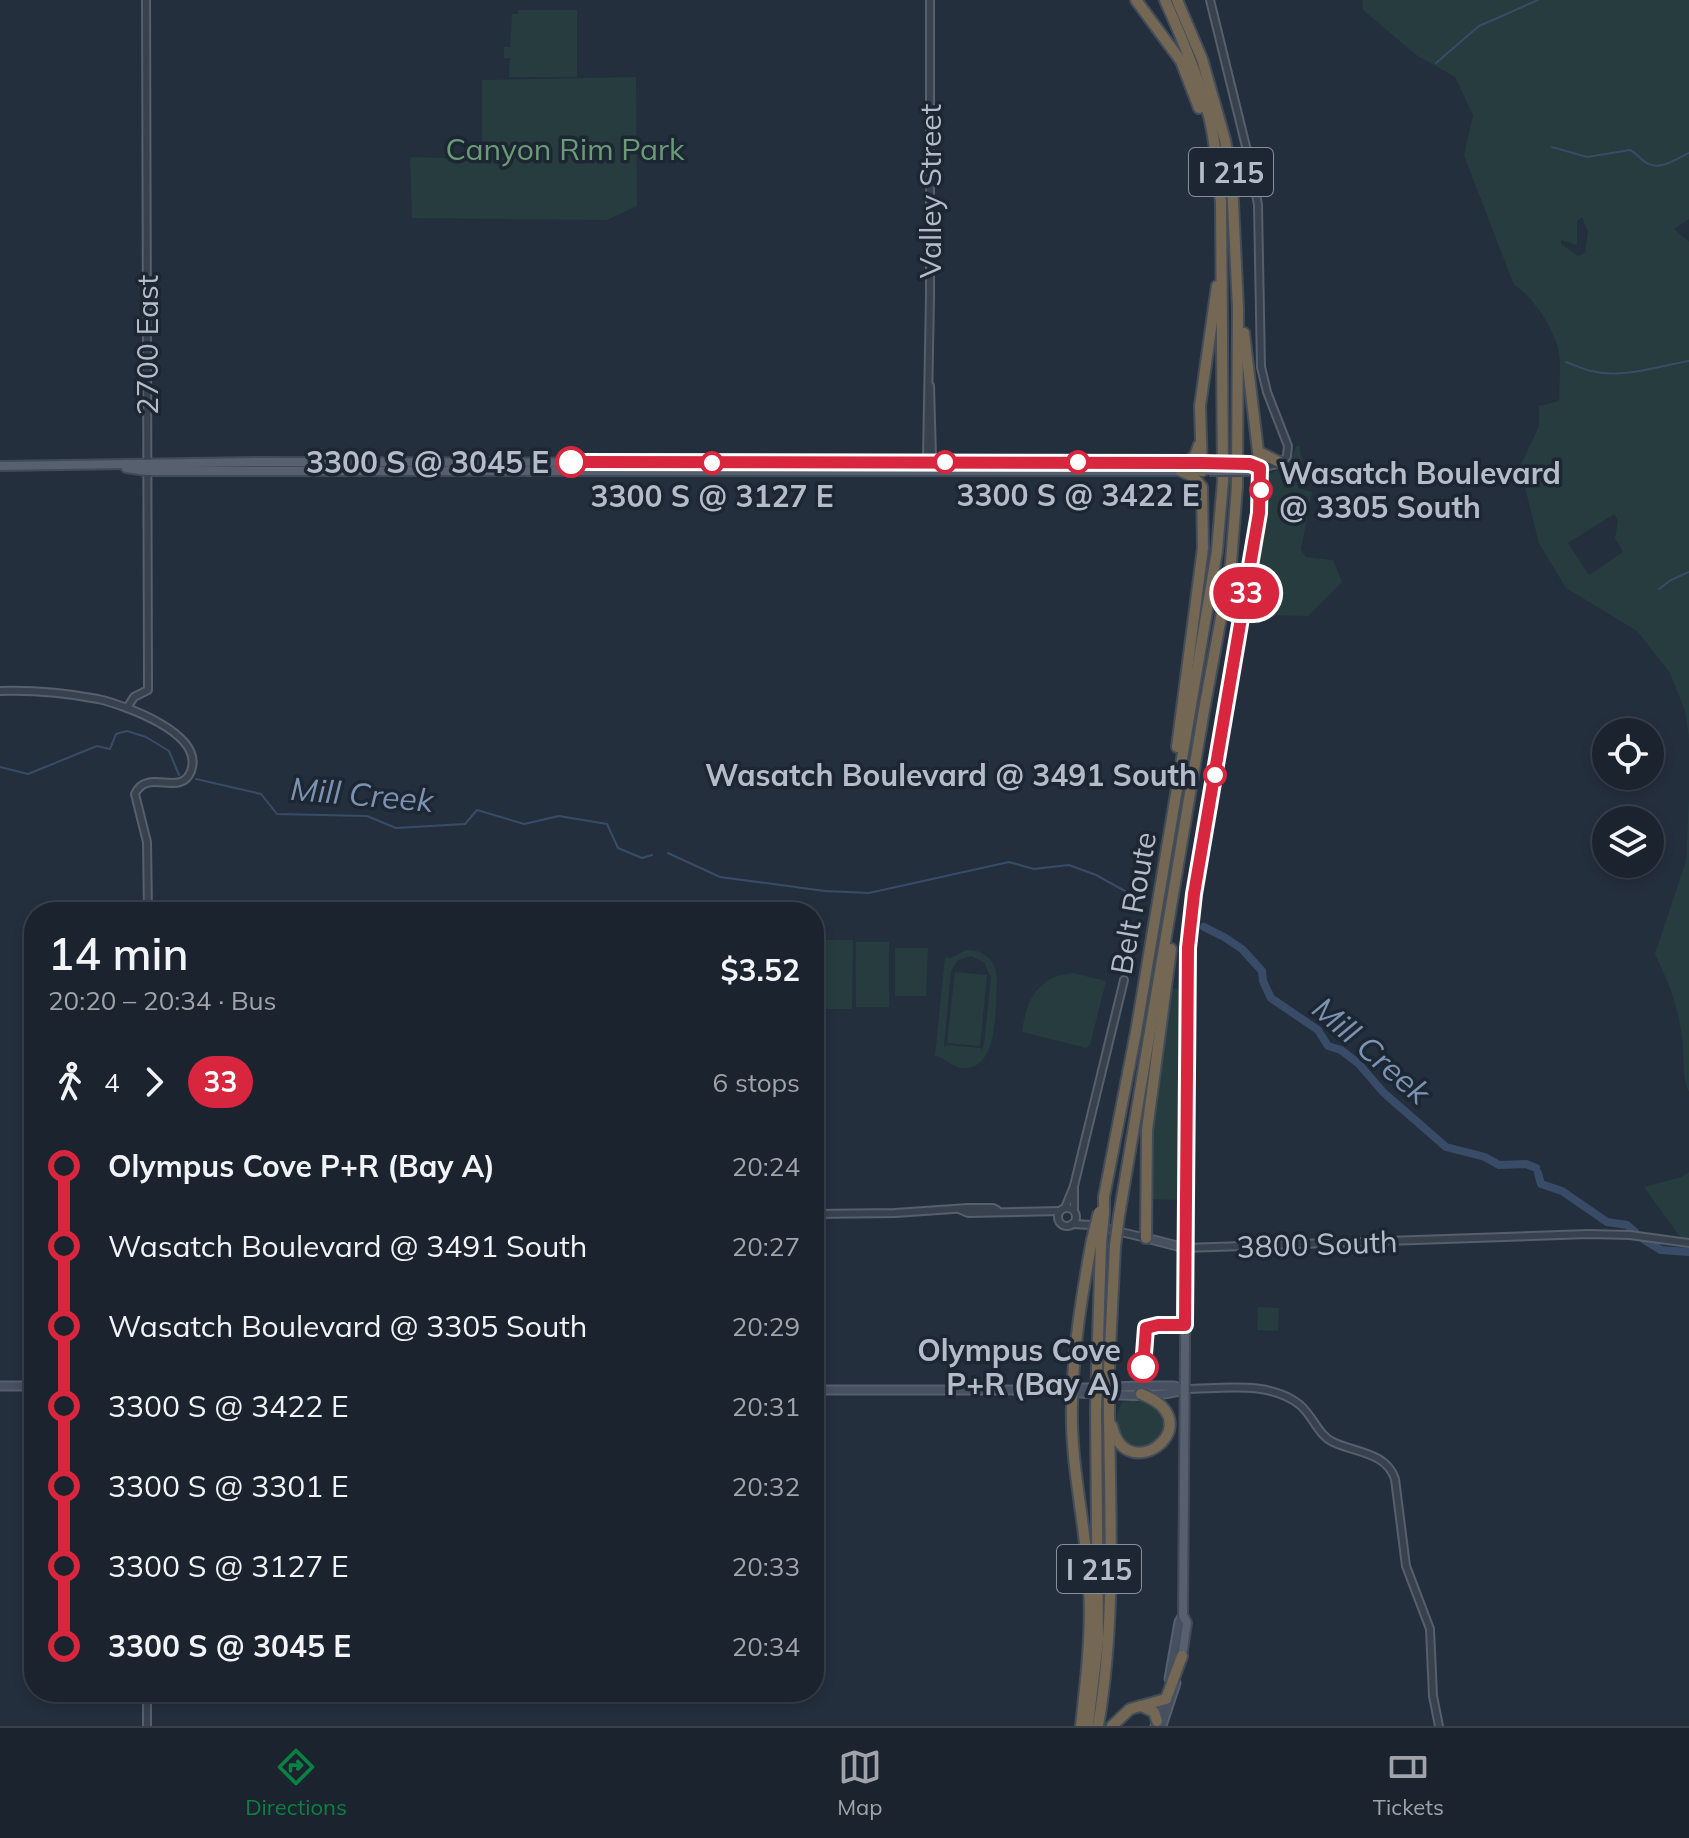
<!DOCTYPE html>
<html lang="en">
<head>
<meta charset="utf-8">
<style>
	body { margin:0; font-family:Mulish,sans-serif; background:#282f3a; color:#f1f3f6; height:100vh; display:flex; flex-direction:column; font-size:30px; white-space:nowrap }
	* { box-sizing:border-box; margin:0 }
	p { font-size:26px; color:#a0a4aa }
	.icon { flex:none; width:44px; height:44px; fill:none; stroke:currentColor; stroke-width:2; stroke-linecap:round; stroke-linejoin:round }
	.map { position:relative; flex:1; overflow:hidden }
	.side { position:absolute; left:24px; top:902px; width:800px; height:800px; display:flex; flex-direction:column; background:#1b232e; border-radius:32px; box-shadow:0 4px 12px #0003,0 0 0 2px #39404a }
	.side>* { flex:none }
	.badge { padding:0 16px; border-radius:26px; font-size:28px; line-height:52px }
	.fabs { position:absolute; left:1592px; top:718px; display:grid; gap:16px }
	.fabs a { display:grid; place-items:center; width:72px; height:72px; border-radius:50%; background:#1b232e; box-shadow:0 4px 12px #0003,0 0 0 2px #39404a; font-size:40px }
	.map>.badge { position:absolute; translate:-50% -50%; box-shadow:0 0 0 4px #fff }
	.legs { display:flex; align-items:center; gap:12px; height:88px; padding:0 24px; font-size:26px }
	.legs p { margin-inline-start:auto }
	.head { display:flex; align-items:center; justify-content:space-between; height:136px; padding:0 24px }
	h1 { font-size:44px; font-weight:600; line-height:60px }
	ul { padding:0 24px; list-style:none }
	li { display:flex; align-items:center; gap:28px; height:80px; font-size:30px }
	li i { display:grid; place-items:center; width:12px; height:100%; margin:0 10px; background:currentColor }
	li i::after { content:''; width:20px; height:20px; margin:-10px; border:6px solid; border-radius:50%; background:#1b232e }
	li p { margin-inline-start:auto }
	li:first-child i { background:linear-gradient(#0000 50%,currentColor 0) }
	li:last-child i { background:linear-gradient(currentColor 50%,#0000 0) }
	.tabs { display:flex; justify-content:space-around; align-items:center; height:112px; border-top:2px solid #39404a; background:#1b232e; font-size:22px; color:#a0a4aa }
	.tabs a { display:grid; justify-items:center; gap:4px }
	.tabs .selected { color:#0b8043 }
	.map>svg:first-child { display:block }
</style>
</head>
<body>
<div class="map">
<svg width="1689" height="1726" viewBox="0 0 1689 1726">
	<rect width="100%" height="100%" fill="#242f3e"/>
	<g fill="#263c3f" fill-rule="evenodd">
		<path d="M1362,0H1689V219L1674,229L1689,242V738L1685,711L1670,673L1637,631L1566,588L1539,543L1525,487L1515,477L1539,426V406L1559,401C1559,385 1562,364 1558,348C1552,327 1533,296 1514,285L1470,171L1464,155L1473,115L1455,77L1416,55L1363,10ZM1582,217L1588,232L1585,253L1578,256L1561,244V240L1577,245V221ZM1614,514L1618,521L1615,538L1623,552L1589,575L1568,543Z"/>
		<polygon points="518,10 577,10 577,77 509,77 510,58 504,58 504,47 510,47 512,14 518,14"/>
		<polygon points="636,77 637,206 607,220 412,218 410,157 482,159 482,80"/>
		<polygon points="1299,445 1302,459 1298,488 1312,492 1301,550 1306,557 1333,560 1342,582 1308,616 1249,615 1268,508 1269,474 1288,466 1296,447"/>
		<path d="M1689,797V1092C1681,1076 1685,1055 1682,1037C1677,1002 1670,986 1655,954L1686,861Z"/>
		<polygon points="814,940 853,940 852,1009 814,1009"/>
		<rect x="856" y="942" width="33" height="65"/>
		<polygon points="895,948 928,948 926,996 895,996"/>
		<path d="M966,950C985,950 996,960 997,979C995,1004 1000,1070 963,1068C951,1068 946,1057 935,1056L945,957L951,958ZM971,956L984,962L991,978L984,1044L981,1052V1048L946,1045L945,1048L944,1044L951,971L958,960Z"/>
		<polygon points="955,972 987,975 980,1046 947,1043"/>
		<path d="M1073,973L1106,981L1090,1045L1086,1048L1022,1032C1026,1000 1038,976 1073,973Z"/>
		<polygon points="1169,988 1181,989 1177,1200 1149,1199 1150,1130"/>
		<polygon points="1689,1172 1689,1238 1681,1238 1644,1187 1681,1177"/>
		<polygon points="1258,1307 1279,1308 1278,1331 1257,1330"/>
		<path d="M1138,1400C1160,1404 1171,1419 1160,1440L1141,1450L1124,1443C1117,1430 1113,1415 1123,1402Z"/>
	</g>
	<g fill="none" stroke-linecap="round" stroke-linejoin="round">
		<g stroke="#394c67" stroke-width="2">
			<polyline points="1436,63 1479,26 1538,0"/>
			<path d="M1552,147L1587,157L1630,150C1637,153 1639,158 1645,162C1659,172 1676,159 1689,153"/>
			<path d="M1566,362C1574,365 1583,369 1591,371C1623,379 1658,366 1689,361"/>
			<polyline points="1659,589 1671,580 1689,572"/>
			<polyline points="0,767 28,774 97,746 110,749 116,734 127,731 146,737 169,751 179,775"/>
			<polyline points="196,779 261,794 277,814 367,816 396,828 465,824 477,810 524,824 559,816 607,824 618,848 642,858 652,855"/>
			<polyline points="668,853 720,877 825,891 869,893 1009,862 1034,869 1069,865 1096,875 1125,891"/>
		</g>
		<g stroke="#394c67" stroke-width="8">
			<polyline points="1204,927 1224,937 1242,949 1262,971 1263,981 1271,998 1318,1030 1328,1046 1341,1050 1358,1063 1384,1093 1446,1147 1485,1157 1499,1165 1526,1164 1536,1168"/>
			<polyline points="1538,1173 1541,1184 1562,1191 1607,1222 1627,1225 1635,1232"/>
			<polyline points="1643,1239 1661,1250 1689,1252"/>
		</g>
		<defs>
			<g id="tertiary">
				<polyline points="930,0 930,297 927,457 930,463"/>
				<polyline points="1210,0 1252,171 1258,205 1261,367 1267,392 1288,446 1287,456 1282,463 1260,468"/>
				<polyline points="930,462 932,457 930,386"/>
				<path d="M0,691C32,690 66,693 98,699C124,705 205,733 191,771C181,798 147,767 135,794L147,842L148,912"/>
				<polyline points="127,708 134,697 148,690 146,0"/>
				<circle cx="1067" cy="1217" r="9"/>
				<polyline points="1065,1208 1074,1186 1124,980"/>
				<polyline points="961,1210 968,1213 1060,1211"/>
				<polyline points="1074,1210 1074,1186"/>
				<polyline points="814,1214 895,1213 968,1208 993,1208 997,1210"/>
				<polyline points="1072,1224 1092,1225 1146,1238"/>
				<polyline points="1185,1248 1588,1234 1630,1235 1689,1243"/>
				<path d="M1185,1389C1221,1389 1270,1380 1300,1405C1313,1416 1318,1435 1333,1442C1356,1453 1386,1452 1395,1479L1406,1566L1430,1629L1433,1696L1439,1726"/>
				<polyline points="147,1692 147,1726"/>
			</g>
			<g id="secondary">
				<polyline points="1146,1238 1185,1248"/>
				<polyline points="0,1386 34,1386"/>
				<path d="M1073,1389L1080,1393C1110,1394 1158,1400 1185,1389"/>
				<polyline points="814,1390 1027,1390 1142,1386 1174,1386 1185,1389"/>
				<polyline points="1169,1679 1179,1622 1183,1615"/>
				<polyline points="1155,1726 1164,1699"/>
				<polyline points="1162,1726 1176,1683"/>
			</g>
			<g id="primary">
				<polyline points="0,466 255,462 1207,464"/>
				<polyline points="126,468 147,471 1204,471"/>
				<polyline points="1182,1656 1187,1623 1183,1615 1188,948 1194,894 1259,513 1260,468"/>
			</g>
			<g id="motorway">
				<polyline points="1136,0 1181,61 1199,108"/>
				<polyline points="1244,333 1260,468"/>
				<polyline points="1259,452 1281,463"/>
				<polyline points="1185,463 1195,456 1199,445"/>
				<polyline points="1202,471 1200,406 1217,286"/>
				<polyline points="1177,747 1203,548 1202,487 1194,477 1181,471"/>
				<path d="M1104,1213V1197L1136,1032L1217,551L1223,481L1221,202C1218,174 1216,144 1209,116C1198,76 1182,38 1165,0"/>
				<polyline points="1119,1216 1204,710 1231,563 1237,486 1238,308 1232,182 1225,140 1202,59 1177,0"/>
				<polyline points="1146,1238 1147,1130 1171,949"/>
				<polyline points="1109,1369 1115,1246"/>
				<polyline points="1097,1370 1101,1243"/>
				<path d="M1112,1426C1127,1490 1214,1422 1141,1394"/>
				<polyline points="1141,1706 1154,1712 1157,1721"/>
				<polyline points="1088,1725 1098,1641 1096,1411"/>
				<path d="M1081,1726C1086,1680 1092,1632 1089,1586C1086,1525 1070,1465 1072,1404C1073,1349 1082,1294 1092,1240"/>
				<path d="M1098,1726C1116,1622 1110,1516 1109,1412"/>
				<polyline points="1112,1726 1130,1709 1166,1699 1182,1656"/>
			</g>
		</defs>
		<use href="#tertiary" stroke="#565f6c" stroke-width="10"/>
		<use href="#secondary" stroke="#565f6c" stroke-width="11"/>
		<use href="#primary" stroke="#414a57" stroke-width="12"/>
		<use href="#motorway" stroke="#434c59" stroke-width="14"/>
		<use href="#tertiary" stroke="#38414e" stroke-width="6"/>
		<use href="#secondary" stroke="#465061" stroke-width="7"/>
		<use href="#primary" stroke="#56606e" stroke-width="8"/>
		<use href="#motorway" stroke="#746855" stroke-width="10"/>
		<defs>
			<g id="primary-bridge">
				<polyline points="1209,464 1250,464"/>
				<polyline points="1209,471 1250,471"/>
			</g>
			<g id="motorway-bridge">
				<polyline points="1092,1240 1099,1212"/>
				<polyline points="1101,1243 1104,1213"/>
				<polyline points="1115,1246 1119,1216"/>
				<polyline points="1096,1411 1097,1370"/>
				<polyline points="1109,1412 1109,1369"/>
			</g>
		</defs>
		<use href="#primary-bridge" stroke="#414a57" stroke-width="12" stroke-linecap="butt"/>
		<use href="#motorway-bridge" stroke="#434c59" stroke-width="14" stroke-linecap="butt"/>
		<use href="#primary-bridge" stroke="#56606e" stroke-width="8"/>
		<use href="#motorway-bridge" stroke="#746855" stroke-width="10"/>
	</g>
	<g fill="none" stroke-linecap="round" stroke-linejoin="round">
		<defs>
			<polyline id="line-1" points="571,462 1202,463 1250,464 1260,468 1259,513 1194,894 1188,948 1185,1325 1158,1325 1146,1328 1143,1367"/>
		</defs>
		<use href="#line-1" stroke="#fff" stroke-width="18"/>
		<use href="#line-1" stroke="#d7263d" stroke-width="12"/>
	</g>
	<g fill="#fff" stroke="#d7263d" stroke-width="4">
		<circle cx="571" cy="462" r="14"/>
		<circle cx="945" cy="462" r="10"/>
		<circle cx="1078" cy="462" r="10"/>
		<circle cx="712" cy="463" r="10"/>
		<circle cx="1261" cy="490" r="10"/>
		<circle cx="1215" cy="775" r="10"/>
		<circle cx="1143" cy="1367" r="14"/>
	</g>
	<g text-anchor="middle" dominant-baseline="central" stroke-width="7" stroke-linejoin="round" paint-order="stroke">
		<g fill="#1d2633" stroke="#878f9c" stroke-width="2">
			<rect x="1189" y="148" width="84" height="48" rx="6"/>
			<rect x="1057" y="1545" width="84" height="48" rx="6"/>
		</g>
		<g font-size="28" font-weight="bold" fill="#b4bcc9">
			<text x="1231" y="172">I 215</text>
			<text x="1099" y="1569">I 215</text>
		</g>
		<g font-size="30" fill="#6b9a76" stroke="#1d2633">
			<text x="565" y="149">Canyon Rim Park</text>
		</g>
		<g font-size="30" fill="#b4bcc9" stroke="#1d2633">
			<text transform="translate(930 191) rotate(-90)">Valley Street</text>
			<text transform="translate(147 345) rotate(-90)">2700 East</text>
			<text transform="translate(1133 903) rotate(-80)">Belt Route</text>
			<text transform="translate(1317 1244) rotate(-2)">3800 South</text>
		</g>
		<g font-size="30" font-weight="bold" fill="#b4bcc9" stroke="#1d2633" text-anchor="end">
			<text x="549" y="462">3300 S @ 3045 E</text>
			<text x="1279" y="473" text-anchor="start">Wasatch Boulevard<tspan x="1279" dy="34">@ 3305 South</tspan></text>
			<text x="1078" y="495" text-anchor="middle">3300 S @ 3422 E</text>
			<text x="712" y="496" text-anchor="middle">3300 S @ 3127 E</text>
			<text x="1197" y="775">Wasatch Boulevard @ 3491 South</text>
			<text x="1121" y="1350">Olympus Cove<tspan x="1121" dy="34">P+R (Bay A)</tspan></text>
		</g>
		<g font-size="32" font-style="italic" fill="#7c92b1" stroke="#1d2633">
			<text transform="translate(362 794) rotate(5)">Mill Creek</text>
			<text transform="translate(1372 1050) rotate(41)">Mill Creek</text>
		</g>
	</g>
</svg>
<div class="fabs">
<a><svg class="icon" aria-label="locate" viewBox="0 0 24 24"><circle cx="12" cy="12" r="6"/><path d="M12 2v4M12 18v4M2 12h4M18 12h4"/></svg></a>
<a><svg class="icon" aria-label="layers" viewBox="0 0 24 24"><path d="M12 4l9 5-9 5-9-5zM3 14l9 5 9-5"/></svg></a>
</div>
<b class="badge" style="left:1246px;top:593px;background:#d7263d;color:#fff">33</b>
<section class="side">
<div class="head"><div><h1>14 min</h1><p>20:20 – 20:34 · Bus</p></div><b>$3.52</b></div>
<div class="legs"><svg class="icon" aria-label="walk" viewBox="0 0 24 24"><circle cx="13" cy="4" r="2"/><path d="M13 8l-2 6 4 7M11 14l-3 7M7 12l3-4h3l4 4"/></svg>4<svg class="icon" aria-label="forward" viewBox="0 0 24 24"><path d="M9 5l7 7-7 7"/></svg><b class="badge" style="background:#d7263d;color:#fff">33</b><p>6 stops</p></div>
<ul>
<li><i style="color:#d7263d"></i><b>Olympus Cove P+R (Bay A)</b><p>20:24</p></li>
<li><i style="color:#d7263d"></i><span>Wasatch Boulevard @ 3491 South</span><p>20:27</p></li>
<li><i style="color:#d7263d"></i><span>Wasatch Boulevard @ 3305 South</span><p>20:29</p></li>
<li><i style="color:#d7263d"></i><span>3300 S @ 3422 E</span><p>20:31</p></li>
<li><i style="color:#d7263d"></i><span>3300 S @ 3301 E</span><p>20:32</p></li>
<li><i style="color:#d7263d"></i><span>3300 S @ 3127 E</span><p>20:33</p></li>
<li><i style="color:#d7263d"></i><b>3300 S @ 3045 E</b><p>20:34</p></li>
</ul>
</section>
</div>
<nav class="tabs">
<a class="selected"><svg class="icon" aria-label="directions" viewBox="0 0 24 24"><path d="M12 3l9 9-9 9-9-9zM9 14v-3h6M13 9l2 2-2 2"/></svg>Directions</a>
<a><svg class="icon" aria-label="map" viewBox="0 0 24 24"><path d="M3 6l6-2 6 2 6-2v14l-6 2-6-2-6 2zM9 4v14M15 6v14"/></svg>Map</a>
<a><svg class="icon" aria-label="tickets" viewBox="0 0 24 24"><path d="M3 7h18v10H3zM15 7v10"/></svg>Tickets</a>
</nav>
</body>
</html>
